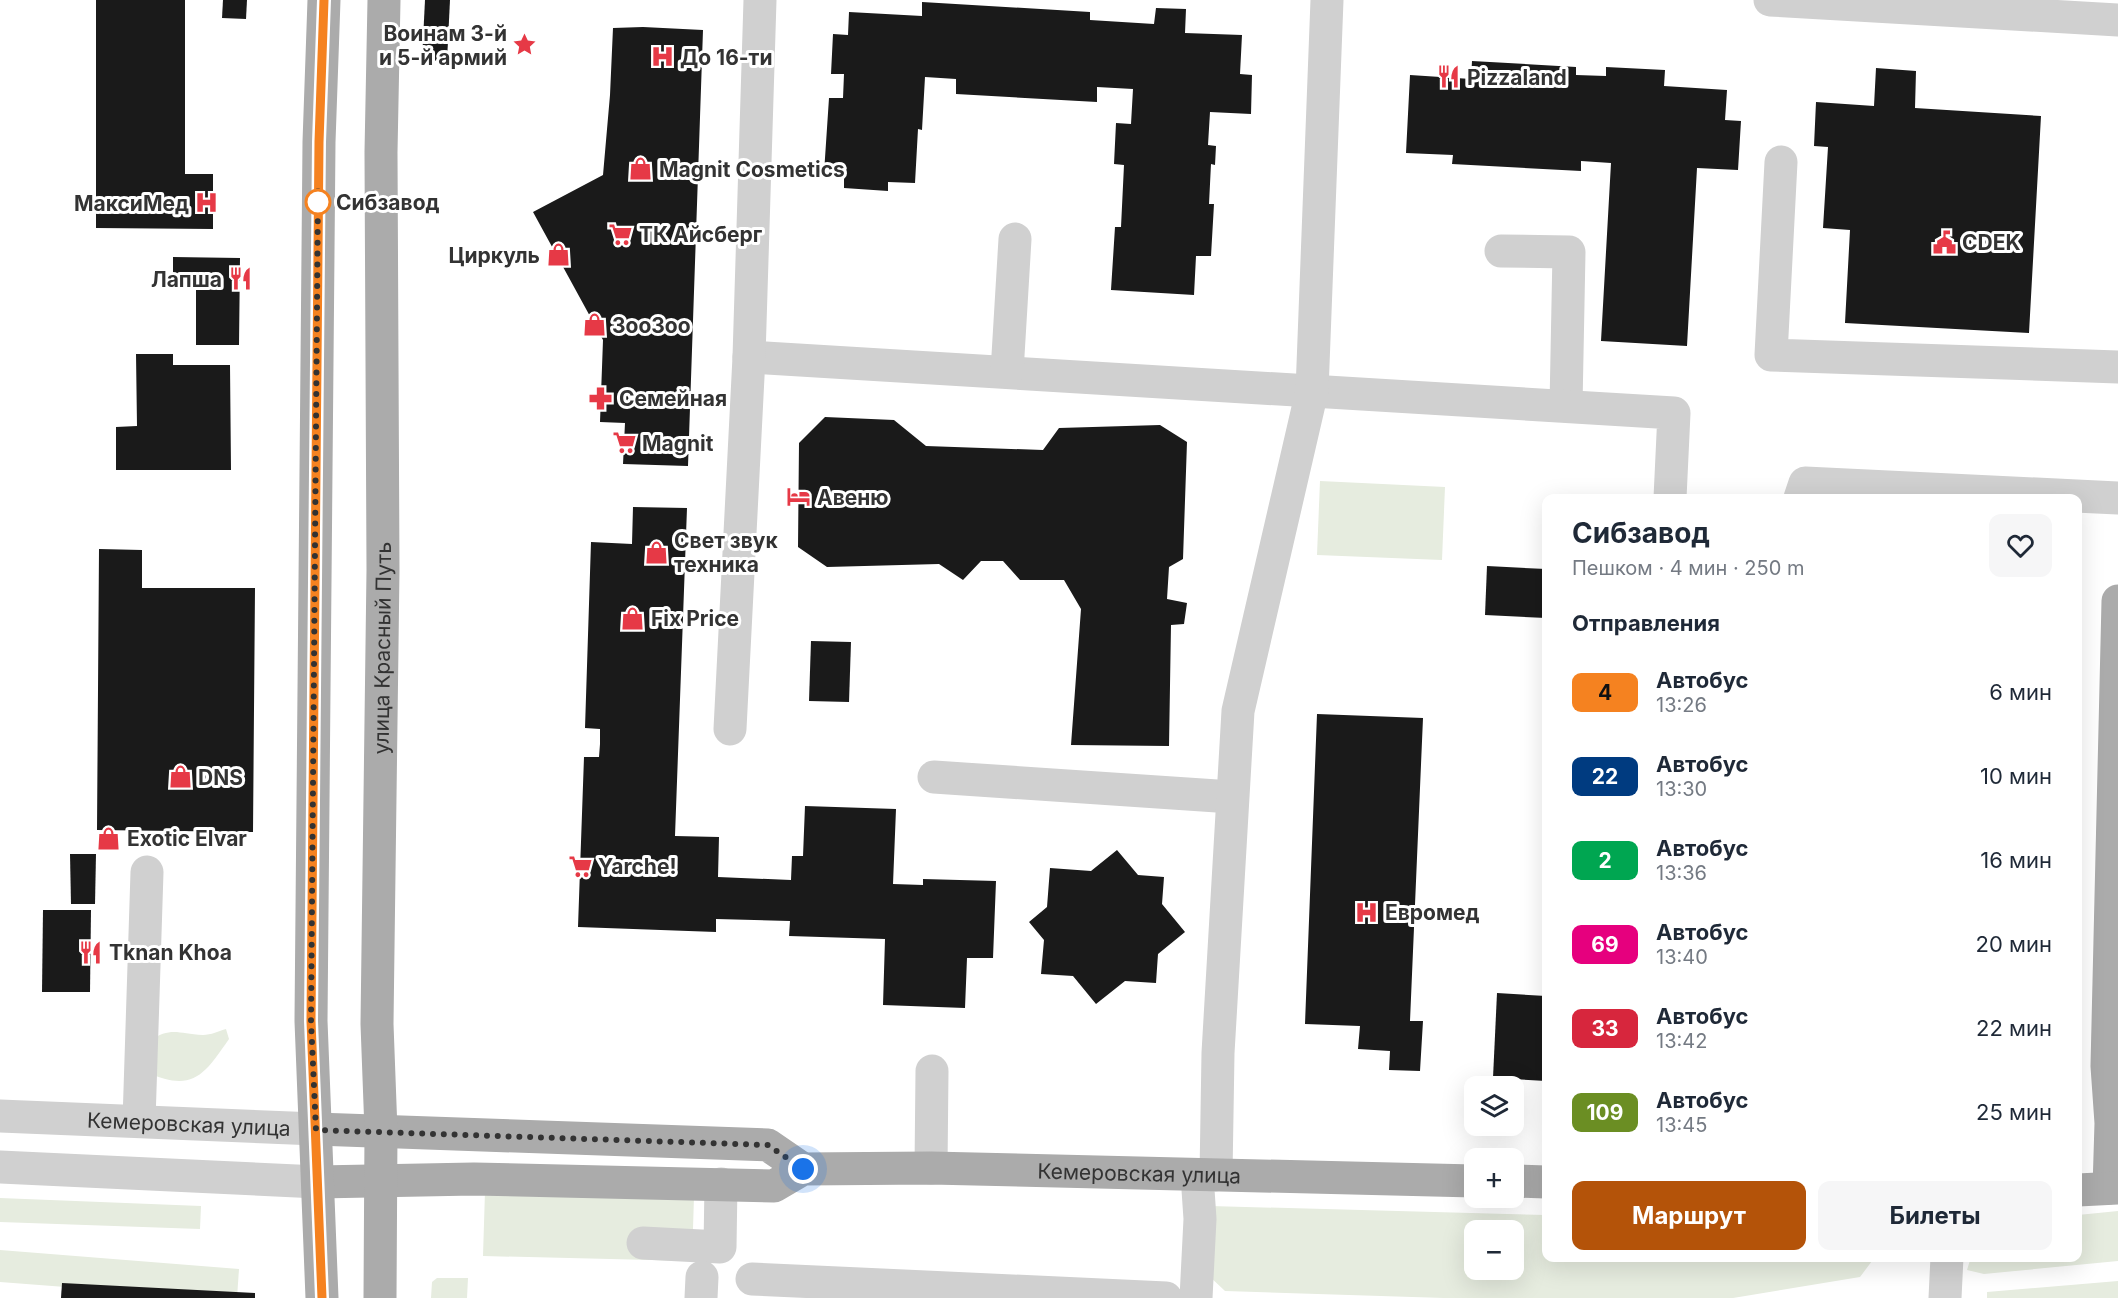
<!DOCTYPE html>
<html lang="ru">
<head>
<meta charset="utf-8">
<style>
	body { margin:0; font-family:Inter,sans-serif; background:#f6f6f7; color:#1f2937; height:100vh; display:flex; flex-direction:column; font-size:22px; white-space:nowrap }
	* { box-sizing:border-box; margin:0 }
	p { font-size:20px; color:#747a83 }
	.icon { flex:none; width:33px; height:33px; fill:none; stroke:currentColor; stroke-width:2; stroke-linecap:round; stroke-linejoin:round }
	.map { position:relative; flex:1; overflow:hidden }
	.details { position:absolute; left:1542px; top:494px; width:540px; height:768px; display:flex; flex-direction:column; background:#fff; border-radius:12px; box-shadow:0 6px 24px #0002 }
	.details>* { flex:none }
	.badge { padding:0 12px; border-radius:9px; font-size:21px; line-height:39px }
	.fabs { position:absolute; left:1464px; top:1076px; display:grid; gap:12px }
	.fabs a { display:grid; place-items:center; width:60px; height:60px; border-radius:12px; background:#fff; box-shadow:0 6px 24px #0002; font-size:30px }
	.you { position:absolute; width:30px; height:30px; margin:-15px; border:4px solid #fff; border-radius:50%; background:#1a73e8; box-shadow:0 0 0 9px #1a73e833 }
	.map>.badge { position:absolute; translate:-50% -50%; box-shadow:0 0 0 3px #fff }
	h2 { padding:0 30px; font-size:22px; line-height:54px }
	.round { display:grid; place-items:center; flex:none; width:63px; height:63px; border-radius:12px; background:#f6f6f7 }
	.headline { display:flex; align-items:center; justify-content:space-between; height:102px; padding:0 30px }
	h1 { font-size:28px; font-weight:700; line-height:45px }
	.primary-button { display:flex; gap:12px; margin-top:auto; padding:12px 30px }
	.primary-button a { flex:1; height:69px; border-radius:12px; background:#b45309; color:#fff; font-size:24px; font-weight:700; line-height:69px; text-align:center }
	.primary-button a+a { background:#f6f6f7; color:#1f2937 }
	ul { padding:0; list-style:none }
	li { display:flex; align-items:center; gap:18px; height:84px; padding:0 30px }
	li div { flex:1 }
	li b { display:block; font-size:22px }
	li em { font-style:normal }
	li .badge { min-width:66px; font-weight:700; text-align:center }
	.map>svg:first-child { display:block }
</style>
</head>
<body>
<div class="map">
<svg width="2118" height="1298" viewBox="0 0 2118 1298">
	<rect width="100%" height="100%" fill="#fff"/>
	<g fill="#e6ecdf" fill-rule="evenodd">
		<polygon points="1320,481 1445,487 1442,560 1317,555"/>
		<path d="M226,1029L229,1039C204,1075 193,1093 146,1072L149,1041C172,1026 178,1034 203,1035C211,1035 219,1031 226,1029Z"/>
		<polygon points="485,1191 694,1196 692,1261 483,1256"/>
		<polygon points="0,1198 201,1206 200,1229 0,1222"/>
		<path d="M1210,1206L1546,1215V1257H1875L1860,1277L1733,1298H1444L1225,1291L1208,1275ZM1474,1230H1514V1269H1474Z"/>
		<polygon points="2118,1211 2118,1261 1984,1274 1967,1270 1971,1257 2078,1257 2078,1215"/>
		<polygon points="0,1250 239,1269 237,1298 209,1298 0,1282"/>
		<polygon points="437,1278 468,1278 467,1298 431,1298 432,1282"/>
		<polygon points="2118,1281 2118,1298 1987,1298 1987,1292"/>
	</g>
	<g fill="#1a1a1a">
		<polygon points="96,0 185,0 185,174 213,174 213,229 96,228"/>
		<polygon points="223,0 247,0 246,19 222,18"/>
		<polygon points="425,0 450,0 447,61 422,60"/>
		<polygon points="922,2 1090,12 1090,20 1154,24 1156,8 1186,9 1185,33 1242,35 1240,74 1252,75 1251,114 1210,112 1208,145 1216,146 1215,165 1211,164 1209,204 1214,204 1211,256 1196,256 1194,295 1111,290 1115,227 1121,227 1124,165 1114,164 1116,123 1131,124 1133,89 1097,87 1097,102 956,94 956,79 925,77 922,130 918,129 915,183 888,182 888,191 844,188 844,175 824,173 829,98 843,98 844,74 831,74 833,34 848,35 849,12 922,16"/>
		<polygon points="643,27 703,30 688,466 623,464 625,423 600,422 603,340 533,212 603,175 610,95 613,28"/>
		<polygon points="1472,61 1576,67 1576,75 1606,76 1606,67 1665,70 1664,86 1727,90 1725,120 1741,121 1738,170 1697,168 1687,346 1601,341 1611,163 1581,161 1581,171 1452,164 1453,155 1406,153 1410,75 1471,79"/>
		<polygon points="1876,68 1916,71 1915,108 2041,116 2029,333 1845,323 1850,230 1823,228 1828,147 1814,146 1816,102 1874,106"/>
		<polygon points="173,257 240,258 239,345 196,345 196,277 173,275"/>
		<polygon points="136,354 173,354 173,365 230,365 231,470 116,470 116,427 137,426"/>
		<polygon points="825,417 894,420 926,446 1043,450 1059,428 1160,425 1187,442 1183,559 1169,567 1167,599 1187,603 1184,624 1171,625 1169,746 1071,745 1081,609 1064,580 1020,580 1003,561 981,561 963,580 939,564 827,567 798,547 799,443"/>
		<polygon points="633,507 687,508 675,836 719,837 718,877 791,880 792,856 803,856 805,806 896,809 893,884 923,885 923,879 996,881 993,958 967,958 965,1008 883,1005 885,939 789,936 790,921 716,919 716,932 578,927 584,757 599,757 600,744 600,729 585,728 591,542 632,544"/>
		<polygon points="99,549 142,550 142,588 255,588 253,832 97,830"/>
		<polygon points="1487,566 1546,569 1546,618 1485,615"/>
		<polygon points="811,641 851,642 849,702 809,701"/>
		<polygon points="1317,714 1423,718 1410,1021 1423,1021 1420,1071 1389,1070 1390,1051 1358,1049 1360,1026 1305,1024"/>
		<polygon points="1117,850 1138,875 1164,877 1162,904 1185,932 1158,954 1156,983 1125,981 1096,1004 1073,976 1041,974 1044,940 1029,922 1047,907 1050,868 1091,871"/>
		<polygon points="70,854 96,854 95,904 71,904"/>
		<polygon points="43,910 91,910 90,992 42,992"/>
		<polygon points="1497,993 1546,996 1546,1081 1493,1078"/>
		<polygon points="62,1283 255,1293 255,1298 61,1298"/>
	</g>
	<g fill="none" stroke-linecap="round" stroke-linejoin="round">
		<g stroke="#d0d0d0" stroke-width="33">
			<polyline points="1770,0 2118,20"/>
			<polyline points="1781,162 1771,355 2118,367"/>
			<polyline points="1501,251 1569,252 1566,406"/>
			<polyline points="749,357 1674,413 1670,498"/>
			<polyline points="1007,372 1015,239"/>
			<polyline points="1800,498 1805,483 2118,498"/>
			<polyline points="730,729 749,357 760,0"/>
			<polyline points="934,777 1232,797"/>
			<path id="s1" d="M0,1116L316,1129"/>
			<polyline points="139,1121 147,872"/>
			<polyline points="0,1167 318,1182"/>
			<polyline points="931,1168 932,1071"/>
			<polyline points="1216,1175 1218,1053 1238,711 1312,391 1327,0"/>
			<polyline points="643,1243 720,1247 721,1184"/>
			<polyline points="752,1279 1166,1298"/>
			<polyline points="701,1298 702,1277"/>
			<polyline points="1196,1298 1200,1219 1197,1175"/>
			<polyline points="1945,1298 1947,1257"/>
		</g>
		<g stroke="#ababab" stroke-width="33">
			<polyline points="316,1129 768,1145 803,1169"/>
			<polyline points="1514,1181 1546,1182"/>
			<path id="s2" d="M318,1182L474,1179L774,1186L803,1169L931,1168L1474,1181"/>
			<polyline points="2109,1188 2111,1123 2107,1066 2118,601"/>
			<polyline points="2078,1190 2118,1188"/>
			<polyline points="322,1298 311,1021 319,142 324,0"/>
			<path id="s3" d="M380,1298L381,1131L377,1024L383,570L381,152L384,0"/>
		</g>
	</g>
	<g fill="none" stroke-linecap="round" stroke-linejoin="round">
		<defs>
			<polyline id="line" points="322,1298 311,1021 319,142 324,0"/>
		</defs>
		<use href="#line" stroke="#fff" stroke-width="14"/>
		<use href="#line" stroke="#f58220" stroke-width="9"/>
		<polyline stroke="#333" stroke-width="6" stroke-dasharray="0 10.8" points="318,202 318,190 311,1021 316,1130 768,1145 803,1169"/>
	</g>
	<defs>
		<symbol id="sight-bare" viewBox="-9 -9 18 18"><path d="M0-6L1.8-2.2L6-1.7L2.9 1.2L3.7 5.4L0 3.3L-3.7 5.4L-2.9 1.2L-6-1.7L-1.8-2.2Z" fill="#e63946" stroke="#fff" stroke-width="2.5" paint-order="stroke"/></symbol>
		<symbol id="hospital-bare" viewBox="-9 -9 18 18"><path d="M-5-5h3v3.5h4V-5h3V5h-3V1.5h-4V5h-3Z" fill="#e63946" stroke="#fff" stroke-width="2.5" paint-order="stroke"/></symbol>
		<symbol id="restaurant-bare" viewBox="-9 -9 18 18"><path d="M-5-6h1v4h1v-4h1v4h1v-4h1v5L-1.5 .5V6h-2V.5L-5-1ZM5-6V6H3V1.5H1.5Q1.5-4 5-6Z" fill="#e63946" stroke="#fff" stroke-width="2.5" paint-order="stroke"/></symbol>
		<symbol id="shop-bare" viewBox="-9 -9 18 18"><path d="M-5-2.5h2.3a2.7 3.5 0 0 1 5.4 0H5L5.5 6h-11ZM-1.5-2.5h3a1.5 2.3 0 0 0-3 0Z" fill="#e63946" stroke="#fff" stroke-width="2.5" paint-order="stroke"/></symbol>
		<symbol id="supermarket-bare" viewBox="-9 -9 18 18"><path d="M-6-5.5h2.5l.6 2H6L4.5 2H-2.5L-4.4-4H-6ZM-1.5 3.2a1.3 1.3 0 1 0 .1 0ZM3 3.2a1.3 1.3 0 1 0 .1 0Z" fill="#e63946" stroke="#fff" stroke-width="2.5" paint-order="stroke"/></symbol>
		<symbol id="civic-bare" viewBox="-9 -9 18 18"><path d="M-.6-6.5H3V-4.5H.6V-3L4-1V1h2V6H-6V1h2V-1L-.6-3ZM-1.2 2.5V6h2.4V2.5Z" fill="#e63946" stroke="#fff" stroke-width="2.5" paint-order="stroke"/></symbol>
		<symbol id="pharmacy-bare" viewBox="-9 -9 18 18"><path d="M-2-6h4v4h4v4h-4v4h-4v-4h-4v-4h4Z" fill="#e63946" stroke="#fff" stroke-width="2.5" paint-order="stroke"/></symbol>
		<symbol id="hotel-bare" viewBox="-9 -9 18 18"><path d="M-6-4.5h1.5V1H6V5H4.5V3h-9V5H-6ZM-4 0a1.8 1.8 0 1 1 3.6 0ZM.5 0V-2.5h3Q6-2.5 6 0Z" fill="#e63946" stroke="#fff" stroke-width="2.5" paint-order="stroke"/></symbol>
	</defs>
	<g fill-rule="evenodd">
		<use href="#sight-bare" x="508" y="28" width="33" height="33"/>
		<use href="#hospital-bare" x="646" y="40" width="33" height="33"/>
		<use href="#restaurant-bare" x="1432" y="60" width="33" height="33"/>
		<use href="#shop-bare" x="624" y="152" width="33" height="33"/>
		<use href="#hospital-bare" x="190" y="186" width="33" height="33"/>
		<use href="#supermarket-bare" x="604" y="218" width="33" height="33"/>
		<use href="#civic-bare" x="1928" y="226" width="33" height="33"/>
		<use href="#shop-bare" x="542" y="238" width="33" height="33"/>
		<use href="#restaurant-bare" x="224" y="262" width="33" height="33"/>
		<use href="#shop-bare" x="578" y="308" width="33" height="33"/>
		<use href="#pharmacy-bare" x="584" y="382" width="33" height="33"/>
		<use href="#supermarket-bare" x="608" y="426" width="33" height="33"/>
		<use href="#hotel-bare" x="782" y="480" width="33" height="33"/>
		<use href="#shop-bare" x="640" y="536" width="33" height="33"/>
		<use href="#shop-bare" x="616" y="602" width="33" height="33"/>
		<use href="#shop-bare" x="164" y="760" width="33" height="33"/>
		<use href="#shop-bare" x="92" y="822" width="33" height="33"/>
		<use href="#supermarket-bare" x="564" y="850" width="33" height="33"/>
		<use href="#hospital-bare" x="1350" y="896" width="33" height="33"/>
		<use href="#restaurant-bare" x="74" y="936" width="33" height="33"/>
	</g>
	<circle fill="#fff" stroke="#f58220" stroke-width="3" cx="318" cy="202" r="12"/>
	<g text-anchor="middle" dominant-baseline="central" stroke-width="6" stroke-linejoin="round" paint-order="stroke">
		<g font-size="21" font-weight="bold" fill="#333" stroke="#fff" text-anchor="start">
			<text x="507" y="33" text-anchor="end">Воинам 3-й<tspan x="507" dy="24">и 5-й армий</tspan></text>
			<text x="680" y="57">До 16-ти</text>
			<text x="1467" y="77">Pizzaland</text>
			<text x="659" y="169">Magnit Cosmetics</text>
			<text x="189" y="203" text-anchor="end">МаксиМед</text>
			<text x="639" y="234">ТК Айсберг</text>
			<text x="1962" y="242">CDEK</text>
			<text x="540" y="255" text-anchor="end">Циркуль</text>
			<text x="222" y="279" text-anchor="end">Лапша</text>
			<text x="612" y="325">ЗооЗоо</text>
			<text x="619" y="398">Семейная</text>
			<text x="642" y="443">Magnit</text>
			<text x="817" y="497">Авеню</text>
			<text x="674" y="540">Свет звук<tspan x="674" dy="24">техника</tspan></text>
			<text x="651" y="618">Fix Price</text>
			<text x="198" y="777">DNS</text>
			<text x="127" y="838">Exotic Elvar</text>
			<text x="598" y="866">Yarche!</text>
			<text x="1385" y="912">Евромед</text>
			<text x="109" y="952">Tknan Khoa</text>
		</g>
		<g font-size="21" font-weight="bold" fill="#333" stroke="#fff" text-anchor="start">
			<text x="336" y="202">Сибзавод</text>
		</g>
		<g font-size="21" fill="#333" stroke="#fff">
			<text stroke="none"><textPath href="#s3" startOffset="650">улица Красный Путь</textPath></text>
			<text stroke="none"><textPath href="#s1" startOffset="189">Кемеровская улица</textPath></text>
			<text stroke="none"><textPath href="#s2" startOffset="826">Кемеровская улица</textPath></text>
		</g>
	</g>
</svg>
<div class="fabs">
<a><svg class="icon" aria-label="layers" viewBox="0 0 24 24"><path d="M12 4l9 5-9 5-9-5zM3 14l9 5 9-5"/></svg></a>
<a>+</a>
<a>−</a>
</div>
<div class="you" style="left:803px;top:1169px"></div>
<section class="details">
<div class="headline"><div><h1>Сибзавод</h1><p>Пешком · 4 мин · 250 m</p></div><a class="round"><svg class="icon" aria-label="heart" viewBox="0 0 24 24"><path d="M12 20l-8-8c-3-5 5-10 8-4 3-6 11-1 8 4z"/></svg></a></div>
<h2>Отправления</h2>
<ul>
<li><span class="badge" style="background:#f58220;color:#111">4</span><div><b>Автобус</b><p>13:26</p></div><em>6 мин</em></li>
<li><span class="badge" style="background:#003b80;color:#fff">22</span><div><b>Автобус</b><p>13:30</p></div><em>10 мин</em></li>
<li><span class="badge" style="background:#00a651;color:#fff">2</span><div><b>Автобус</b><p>13:36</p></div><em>16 мин</em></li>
<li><span class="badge" style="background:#e6007e;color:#fff">69</span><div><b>Автобус</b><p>13:40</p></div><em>20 мин</em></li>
<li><span class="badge" style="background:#d7263d;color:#fff">33</span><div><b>Автобус</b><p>13:42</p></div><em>22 мин</em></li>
<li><span class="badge" style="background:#6b8e23;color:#fff">109</span><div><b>Автобус</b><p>13:45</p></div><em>25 мин</em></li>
</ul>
<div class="primary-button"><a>Маршрут</a><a>Билеты</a></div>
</section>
</div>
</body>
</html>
